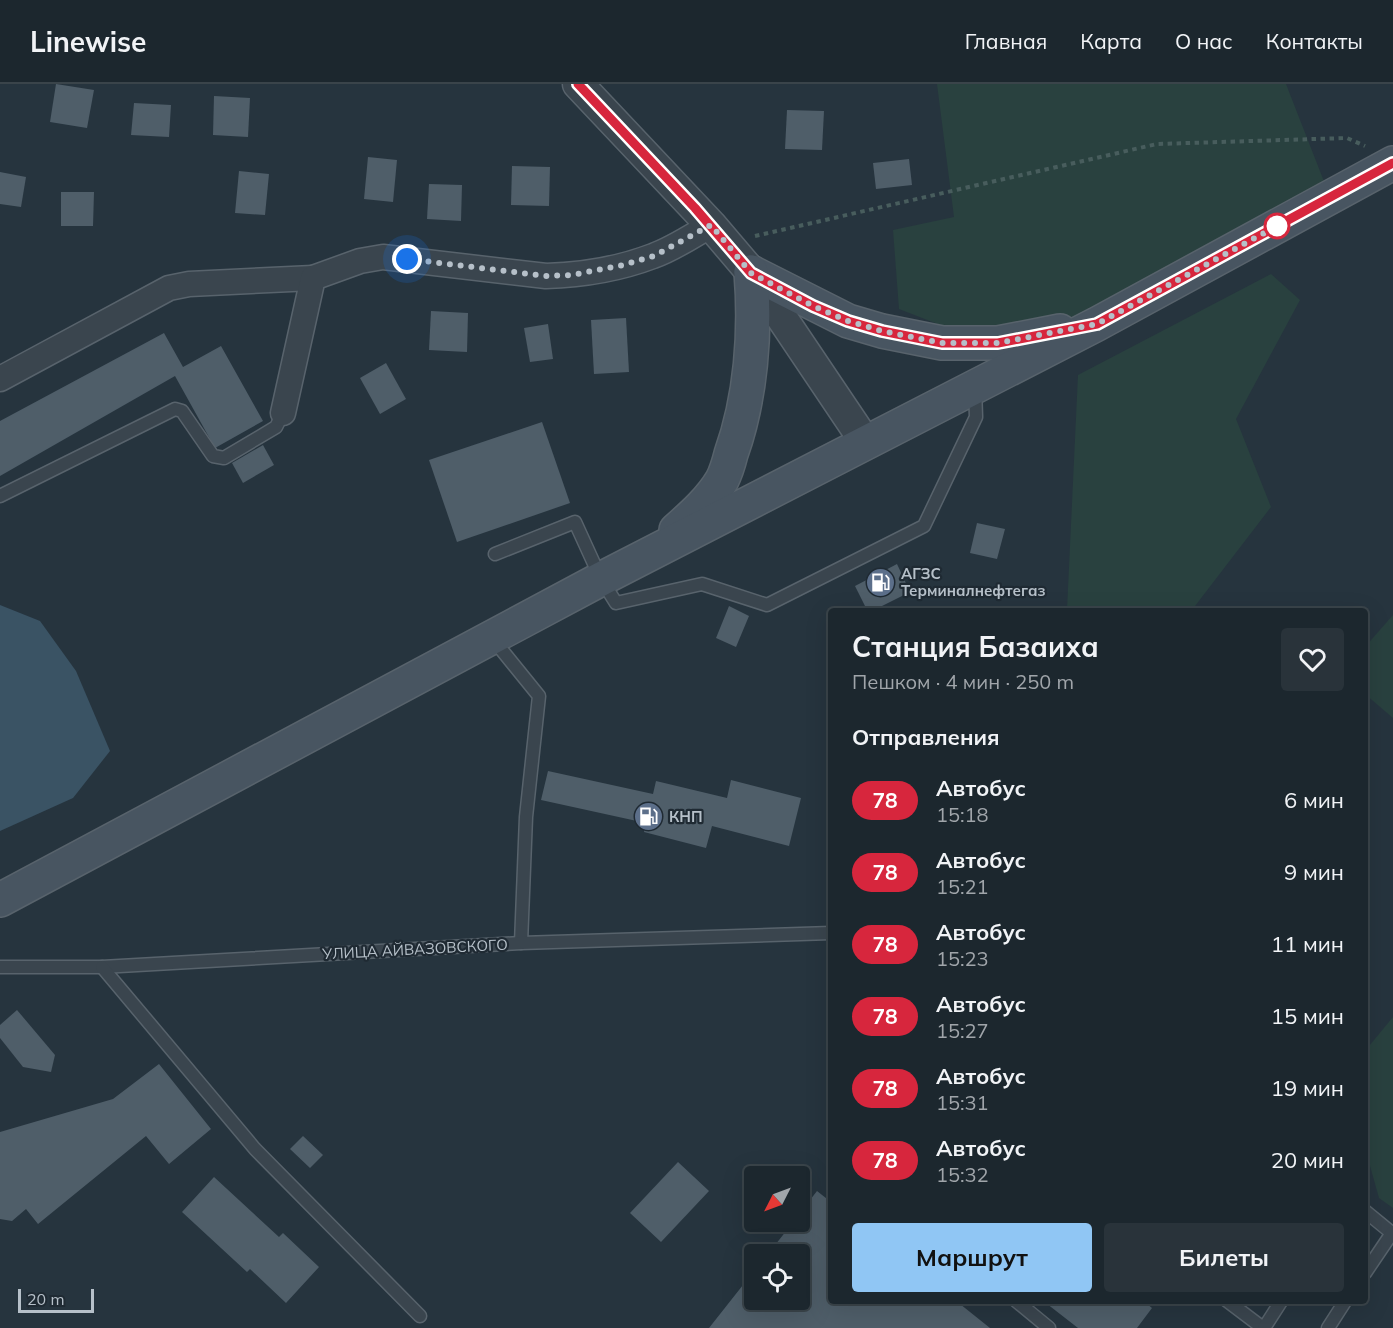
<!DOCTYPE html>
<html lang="ru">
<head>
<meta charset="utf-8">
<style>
	body { margin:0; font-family:Mulish,sans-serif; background:#29333a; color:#f1f3f6; height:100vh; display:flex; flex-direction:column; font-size:22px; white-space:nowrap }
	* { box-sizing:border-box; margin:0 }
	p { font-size:20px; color:#a0a5aa }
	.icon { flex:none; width:33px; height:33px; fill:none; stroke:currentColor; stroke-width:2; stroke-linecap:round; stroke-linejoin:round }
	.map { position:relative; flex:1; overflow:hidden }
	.drawer { position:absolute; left:828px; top:524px; width:540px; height:696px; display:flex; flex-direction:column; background:#1c272e; border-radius:6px; box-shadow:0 6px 24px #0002,0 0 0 2px #3a444a }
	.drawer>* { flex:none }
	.badge { padding:0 12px; border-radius:20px; font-size:21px; line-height:39px }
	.needle { width:39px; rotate:228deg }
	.buttons { position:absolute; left:744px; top:1082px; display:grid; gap:12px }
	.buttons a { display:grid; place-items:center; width:66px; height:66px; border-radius:6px; background:#1c272e; box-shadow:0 6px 24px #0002,0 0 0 2px #3a444a; font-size:30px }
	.scale { position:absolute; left:18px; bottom:15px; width:76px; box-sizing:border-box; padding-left:6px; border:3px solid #b6c0c9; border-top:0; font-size:16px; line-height:21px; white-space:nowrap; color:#b6c0c9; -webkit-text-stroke:4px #1f2a33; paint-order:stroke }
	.you { position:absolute; width:30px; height:30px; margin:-15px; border:4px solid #fff; border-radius:50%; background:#1a73e8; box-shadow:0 0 0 9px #1a73e833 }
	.map>.badge { position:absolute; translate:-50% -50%; box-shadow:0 0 0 3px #fff }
	h2 { padding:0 24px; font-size:22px; line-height:54px }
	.round { display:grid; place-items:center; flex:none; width:63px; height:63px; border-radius:6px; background:#29333a }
	.head { display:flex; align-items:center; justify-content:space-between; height:102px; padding:0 24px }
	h1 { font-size:28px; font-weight:700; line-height:45px }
	.cta { display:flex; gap:12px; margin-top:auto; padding:12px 24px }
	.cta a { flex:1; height:69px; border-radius:6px; background:#90c6f4; color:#111; font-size:24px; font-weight:700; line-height:69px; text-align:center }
	.cta a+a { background:#29333a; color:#f1f3f6 }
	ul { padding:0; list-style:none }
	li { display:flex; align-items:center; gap:18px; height:72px; padding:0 24px }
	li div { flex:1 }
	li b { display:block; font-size:22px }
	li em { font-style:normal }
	li .badge { min-width:66px; font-weight:700; text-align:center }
	header { display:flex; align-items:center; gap:36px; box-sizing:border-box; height:84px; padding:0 30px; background:#1c272e; border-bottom:2px solid #3a444a }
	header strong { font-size:28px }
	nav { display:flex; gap:33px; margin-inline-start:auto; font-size:21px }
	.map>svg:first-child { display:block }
</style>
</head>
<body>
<header>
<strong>Linewise</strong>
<nav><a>Главная</a><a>Карта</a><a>О нас</a><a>Контакты</a></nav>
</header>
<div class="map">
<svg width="1393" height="1244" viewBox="0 0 1393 1244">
	<rect width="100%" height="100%" fill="#26343e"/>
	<g fill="#29413f">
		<polygon points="937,0 1286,0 1325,100 1085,232 961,249 899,225 893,146 954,133"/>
		<polygon points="1271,190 1300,216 1236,335 1271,423 1192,526 1067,526 1078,291"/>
		<polygon points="1393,531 1393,634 1365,610 1365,563"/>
		<polygon points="1393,933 1393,1124 1379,1114 1365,1064 1365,967"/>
	</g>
	<polygon fill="#3a5364" points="0,521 40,537 76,587 110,667 73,714 0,747"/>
	<g fill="#4f5e69">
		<polygon points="56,0 94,6 87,44 50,38"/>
		<polygon points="214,12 250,14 248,53 213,51"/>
		<polygon points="134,19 171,21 169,53 131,51"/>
		<polygon points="787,26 824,27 822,66 785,65"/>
		<polygon points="368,73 397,76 393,118 364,115"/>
		<polygon points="909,75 912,101 876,105 873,79"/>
		<polygon points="512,82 550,83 549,122 511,121"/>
		<polygon points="239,87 269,90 265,131 235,129"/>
		<polygon points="0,88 26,93 21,123 0,120"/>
		<polygon points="429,100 462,101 461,137 427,135"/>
		<polygon points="61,108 94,108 93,142 61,142"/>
		<polygon points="431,227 468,229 467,268 429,266"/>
		<polygon points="626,234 629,288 594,290 591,236"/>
		<polygon points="548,240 553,275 530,278 524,244"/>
		<polygon points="164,249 183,283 221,262 263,337 215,364 175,292 0,392 0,337"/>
		<polygon points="386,279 406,315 380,330 360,294"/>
		<polygon points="542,338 570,419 457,458 429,376"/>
		<polygon points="263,361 274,381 243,399 232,379"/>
		<polygon points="977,439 1005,445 997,475 970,469"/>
		<polygon points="897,480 910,508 874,526 867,526 855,502"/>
		<polygon points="729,522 749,532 736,563 716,554"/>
		<polygon points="548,687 653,710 656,697 727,714 731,696 801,714 789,762 712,742 706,764 644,748 646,739 541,716"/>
		<polygon points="17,926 55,971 51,988 23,983 0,954 0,941"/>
		<polygon points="159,980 211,1045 169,1080 146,1052 38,1140 26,1125 12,1137 0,1135 0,1048 113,1015"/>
		<polygon points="303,1052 323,1071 310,1084 290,1065"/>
		<polygon points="678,1078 709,1107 661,1158 630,1129"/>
		<polygon points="214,1093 279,1153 283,1149 319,1183 286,1219 250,1185 247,1188 182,1128"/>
		<polygon points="817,1107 831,1118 831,1216 955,1216 990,1244 709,1244 754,1187 754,1215 800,1215 800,1170 768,1170 794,1137 800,1137 800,1129"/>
		<polygon points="1042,1216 1142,1216 1152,1224 1137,1244 1078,1244"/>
	</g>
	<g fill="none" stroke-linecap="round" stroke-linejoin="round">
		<defs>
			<g id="service">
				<polyline points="0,412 175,325 182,327 213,372 224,374 276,343 283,329"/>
				<polyline points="495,470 575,438 601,495 616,519 702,500 767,521 924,442 976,333 975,304"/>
				<polyline points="492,554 539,612 526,733 521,859"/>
				<polyline points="0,883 102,883 521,859 831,849"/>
				<polyline points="102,883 255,1065 420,1232"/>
				<polyline points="1365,1127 1393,1150"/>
				<polyline points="1365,1189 1392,1149"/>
				<polyline points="1015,1216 1049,1244"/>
				<polyline points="1226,1216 1263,1244"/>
				<polyline points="1264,1244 1282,1216"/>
				<polyline points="1328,1244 1346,1216"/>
			</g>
			<g id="minor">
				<polyline points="0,295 169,204 189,200 313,194"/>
				<path d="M283,329L313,194L360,177L383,173L546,192C582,191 619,185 653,172C673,165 692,152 711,141"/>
			</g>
			<polyline id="tertiary" points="578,0 711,141 751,188 866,359"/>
			<g id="secondary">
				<polyline points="751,188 848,237 882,247 942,259 998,259 1060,247"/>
				<path d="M676,446C693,431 710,416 722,396C726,388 729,378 731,370C751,314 756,248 751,188"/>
				<polyline points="0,816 601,495 1097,240 1393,79"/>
			</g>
		</defs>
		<use href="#service" stroke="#58636c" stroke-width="15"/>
		<use href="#minor" stroke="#58636c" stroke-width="27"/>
		<use href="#tertiary" stroke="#58636c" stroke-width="33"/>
		<use href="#secondary" stroke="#58636c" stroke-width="36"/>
		<polyline stroke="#485d5d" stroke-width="4" stroke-dasharray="4.5 4.5" stroke-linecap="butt" points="755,152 1157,60 1347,54 1365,62"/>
		<use href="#service" stroke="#3a454e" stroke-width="12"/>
		<use href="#minor" stroke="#3a454e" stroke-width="24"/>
		<use href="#tertiary" stroke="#3a454e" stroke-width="30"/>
		<use href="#secondary" stroke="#485561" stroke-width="33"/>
	</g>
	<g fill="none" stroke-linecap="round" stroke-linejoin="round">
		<defs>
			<polyline id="line" points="578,0 695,124 751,189 813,222 848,237 882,247 942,259 998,259 1097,240 1393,79"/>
		</defs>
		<use href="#line" stroke="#fff" stroke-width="14"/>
		<use href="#line" stroke="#d7263d" stroke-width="9"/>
		<polyline stroke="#b6c0c9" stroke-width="6" stroke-dasharray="0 10.8" points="407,175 546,192 572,191 623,181 654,172 711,141 751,189 813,222 848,237 882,247 942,259 998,259 1097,240 1277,142"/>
	</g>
	<defs>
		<symbol id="fuel-disc" viewBox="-11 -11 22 22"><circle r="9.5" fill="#5c6f8a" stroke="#1f2a33"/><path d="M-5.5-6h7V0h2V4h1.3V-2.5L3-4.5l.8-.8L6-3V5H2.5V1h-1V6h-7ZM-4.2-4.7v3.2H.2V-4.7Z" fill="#fff"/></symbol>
	</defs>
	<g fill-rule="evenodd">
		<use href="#fuel-disc" x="864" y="482" width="33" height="33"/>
		<use href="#fuel-disc" x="632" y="716" width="33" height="33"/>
	</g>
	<circle fill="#fff" stroke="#d7263d" stroke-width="3" cx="1277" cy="142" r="12"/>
	<g text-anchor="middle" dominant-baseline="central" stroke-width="4.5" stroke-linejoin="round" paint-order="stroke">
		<g font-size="15" font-weight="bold" fill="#b6c0c9" stroke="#1f2a33" text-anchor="start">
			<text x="901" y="489">АГЗС<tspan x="901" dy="17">Терминалнефтегаз</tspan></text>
			<text x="669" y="732">КНП</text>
		</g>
		<g font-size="15" fill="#b6c0c9" stroke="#1f2a33">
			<text transform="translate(415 865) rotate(-3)">УЛИЦА АЙВАЗОВСКОГО</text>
		</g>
	</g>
</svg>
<div class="buttons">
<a><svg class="needle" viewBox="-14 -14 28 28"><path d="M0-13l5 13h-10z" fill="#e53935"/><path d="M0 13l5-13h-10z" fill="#a0a5aa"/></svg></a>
<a><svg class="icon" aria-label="locate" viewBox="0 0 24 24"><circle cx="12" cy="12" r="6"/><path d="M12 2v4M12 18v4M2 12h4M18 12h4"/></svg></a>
</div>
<div class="scale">20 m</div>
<div class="you" style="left:407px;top:175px"></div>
<section class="drawer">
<div class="head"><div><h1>Станция Базаиха</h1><p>Пешком · 4 мин · 250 m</p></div><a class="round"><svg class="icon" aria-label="heart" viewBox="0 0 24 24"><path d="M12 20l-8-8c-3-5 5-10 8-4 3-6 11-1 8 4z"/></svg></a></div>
<h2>Отправления</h2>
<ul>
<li><span class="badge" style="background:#d7263d;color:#fff">78</span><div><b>Автобус</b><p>15:18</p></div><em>6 мин</em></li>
<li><span class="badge" style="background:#d7263d;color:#fff">78</span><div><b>Автобус</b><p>15:21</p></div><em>9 мин</em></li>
<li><span class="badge" style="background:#d7263d;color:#fff">78</span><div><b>Автобус</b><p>15:23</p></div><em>11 мин</em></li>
<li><span class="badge" style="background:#d7263d;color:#fff">78</span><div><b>Автобус</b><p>15:27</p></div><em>15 мин</em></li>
<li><span class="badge" style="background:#d7263d;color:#fff">78</span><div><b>Автобус</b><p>15:31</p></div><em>19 мин</em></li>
<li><span class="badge" style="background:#d7263d;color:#fff">78</span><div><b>Автобус</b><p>15:32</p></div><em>20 мин</em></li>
</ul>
<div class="cta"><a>Маршрут</a><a>Билеты</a></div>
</section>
</div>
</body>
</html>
